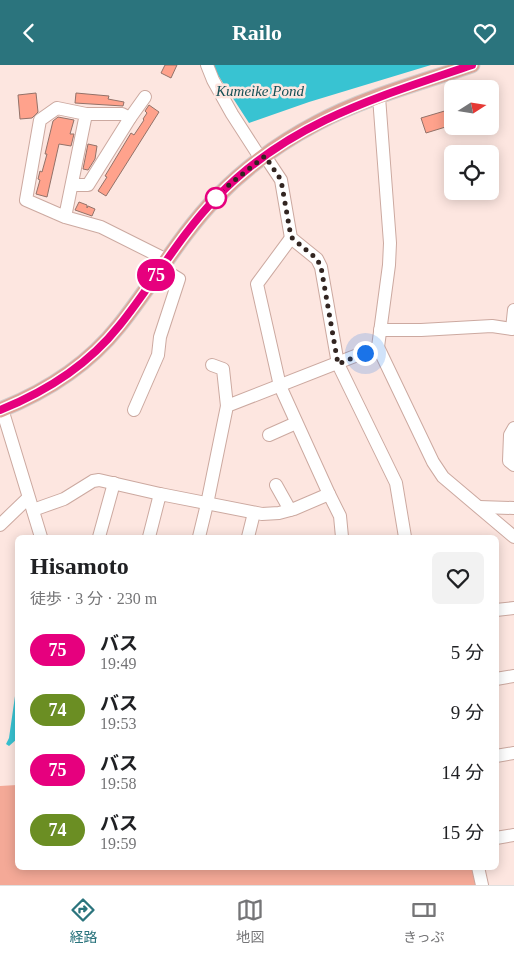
<!DOCTYPE html>
<html lang="ja">
<head>
<meta charset="utf-8">
<style>
	body { margin:0; font-family:"Times New Roman","Noto Sans JP",serif; background:#f2f2f2; color:#202124; height:100vh; display:flex; flex-direction:column; font-size:19px; white-space:nowrap }
	* { box-sizing:border-box; margin:0 }
	p { font-size:16px; color:#757577 }
	.icon { flex:none; width:28px; height:28px; fill:none; stroke:currentColor; stroke-width:2; stroke-linecap:round; stroke-linejoin:round }
	.map { position:relative; flex:1; overflow:hidden }
	.side { position:absolute; left:15px; top:470px; width:484px; height:335px; display:flex; flex-direction:column; background:#fff; border-radius:8px; box-shadow:0 2px 12px #0003 }
	.side>* { flex:none }
	.badge { padding:0 10px; border-radius:16px; font-size:18px; line-height:32px }
	.needle { width:32px; rotate:78deg }
	.controls { position:absolute; left:444px; top:15px; display:grid; gap:10px }
	.controls a { display:grid; place-items:center; width:55px; height:55px; border-radius:8px; background:#fff; box-shadow:0 2px 12px #0003; font-size:25px }
	.you { position:absolute; width:25px; height:25px; margin:-12px; border:4px solid #fff; border-radius:50%; background:#1a73e8; box-shadow:0 0 0 8px #1a73e833 }
	.map>.badge { position:absolute; translate:-50% -50%; box-shadow:0 0 0 2px #fff }
	.round { display:grid; place-items:center; flex:none; width:52px; height:52px; border-radius:8px; background:#f2f2f2 }
	.overview { display:flex; align-items:center; justify-content:space-between; height:85px; padding:0 15px }
	h1 { font-size:24px; font-weight:700; line-height:38px }
	ul { padding:0; list-style:none }
	li { display:flex; align-items:center; gap:15px; height:60px; padding:0 15px }
	li div { flex:1 }
	li b { display:block; font-size:19px }
	li em { font-style:normal }
	li .badge { min-width:55px; font-weight:700; text-align:center }
	header { display:flex; justify-content:space-between; align-items:center; height:65px; padding:0 15px; background:#2b747d; color:#fff; font-size:22px; font-weight:700 }
	.tabs { display:flex; justify-content:space-around; align-items:center; height:70px; border-top:1px solid #e0e0e0; background:#fff; font-size:14px; color:#757577 }
	.tabs a { display:grid; justify-items:center; gap:2px }
	.tabs .on { color:#2b747d }
	.map>svg:first-child { display:block }
</style>
</head>
<body>
<header><svg class="icon" aria-label="back" viewBox="0 0 24 24"><path d="M15 5l-7 7 7 7"/></svg>Railo<svg class="icon" aria-label="heart" viewBox="0 0 24 24"><path d="M12 20l-8-8c-3-5 5-10 8-4 3-6 11-1 8 4z"/></svg></header>
<div class="map">
<svg width="514" height="820" viewBox="0 0 514 820">
	<rect width="100%" height="100%" fill="#fde6e0"/>
	<polygon fill="#f4a997" points="17,720 18,802 473,802 476,820 0,820 0,721"/>
	<g fill="#38c3d2">
		<polygon points="213,0 431,0 309,37 249,58 214,4"/>
		<polygon points="17,617 17,674 9,681 6,679 9,673"/>
	</g>
	<g fill="#ffa28c" stroke="#937269">
		<polygon points="165,0 177,0 171,13 161,8"/>
		<polygon points="36,28 38,47 32,53 20,54 18,30"/>
		<polygon points="76,28 109,31 108,34 124,37 123,41 75,38"/>
		<polygon points="149,40 159,47 106,131 98,126 107,112 105,111 131,68 134,70 144,55 143,54 147,48 145,46"/>
		<polygon points="448,45 452,60 426,68 421,53"/>
		<polygon points="58,52 74,55 70,69 74,69 71,81 59,79 47,132 36,129 40,115 38,114 40,106 42,107 47,89 45,89 53,56"/>
		<polygon points="88,79 97,81 95,94 88,105 83,104"/>
		<polygon points="79,137 87,140 87,143 88,141 95,144 92,151 75,145"/>
	</g>
	<g fill="none" stroke-linecap="round" stroke-linejoin="round">
		<defs>
			<g id="minor">
				<polyline points="207,0 213,15 232,49 261,94"/>
				<polyline points="130,53 145,32"/>
				<polyline points="265,91 281,115 291,173 317,194 321,202 338,299 396,418 405,472"/>
				<polyline points="72,120 88,120 130,53 122,49 86,49"/>
				<polyline points="65,152 86,49 57,43 40,55 26,135 65,152 101,162 167,195"/>
				<polyline points="380,265 421,265 492,261 512,264 514,245"/>
				<polyline points="378,282 433,397 443,412 514,472"/>
				<polyline points="212,300 223,304 227,341"/>
				<polyline points="2,344 41,472"/>
				<polyline points="134,345 158,290 160,272 179,214 161,203"/>
				<polyline points="514,363 510,370 509,396 514,400"/>
				<polyline points="269,370 296,358"/>
				<polyline points="276,420 290,445"/>
				<polyline points="329,429 340,451 342,472"/>
				<polyline points="479,442 514,443"/>
				<polyline points="33,445 64,434 93,416 99,415 160,429"/>
				<polyline points="0,460 28,433"/>
				<polyline points="99,472 114,418"/>
				<polyline points="149,472 160,429 262,449 279,448 294,444 329,429 280,321 257,219 291,173"/>
				<polyline points="199,472 207,439 227,341 378,282 389,200 390,178 379,32"/>
				<polyline points="248,472 254,448"/>
				<polyline points="496,545 514,543"/>
				<polyline points="496,614 514,611"/>
				<polyline points="496,691 514,688"/>
				<polyline points="496,773 514,770"/>
				<polyline points="478,802 482,820"/>
			</g>
			<path id="major" d="M0,345C45,327 88,300 119,261C153,219 179,171 217,132C245,103 281,77 317,58C365,32 420,18 472,0"/>
		</defs>
		<use href="#minor" stroke="#cca9a0" stroke-width="14"/>
		<use href="#major" stroke="#d2cfce" stroke-width="17"/>
		<use href="#minor" stroke="#fff" stroke-width="12"/>
		<use href="#major" stroke="#dca598" stroke-width="15"/>
	</g>
	<g fill="none" stroke-linecap="round" stroke-linejoin="round">
		<defs>
			<path id="line" d="M0,345C45,327 88,300 119,261C153,219 179,171 217,132C289,57 378,32 472,0"/>
		</defs>
		<use href="#line" stroke="#fff" stroke-width="11"/>
		<use href="#line" stroke="#e6007e" stroke-width="8"/>
		<polyline stroke="#322521" stroke-width="5" stroke-dasharray="0 9" points="216,133 230,119 265,91 281,115 291,172 317,194 321,202 338,299 365,288"/>
	</g>
	<circle fill="#fff" stroke="#e6007e" stroke-width="2.5" cx="216" cy="133" r="10"/>
	<g text-anchor="middle" dominant-baseline="central" stroke-width="5" stroke-linejoin="round" paint-order="stroke">
		<g font-size="15" font-style="italic" fill="#154f55" stroke="#fde6e0">
			<text x="260" y="26">Kumeike Pond</text>
		</g>
	</g>
</svg>
<div class="controls">
<a><svg class="needle" viewBox="-14 -14 28 28"><path d="M0-13l5 13h-10z" fill="#e53935"/><path d="M0 13l5-13h-10z" fill="#757577"/></svg></a>
<a><svg class="icon" aria-label="locate" viewBox="0 0 24 24"><circle cx="12" cy="12" r="6"/><path d="M12 2v4M12 18v4M2 12h4M18 12h4"/></svg></a>
</div>
<div class="you" style="left:365px;top:288px"></div>
<b class="badge" style="left:156px;top:210px;background:#e6007e;color:#fff">75</b>
<section class="side">
<div class="overview"><div><h1>Hisamoto</h1><p>徒歩 · 3 分 · 230 m</p></div><a class="round"><svg class="icon" aria-label="heart" viewBox="0 0 24 24"><path d="M12 20l-8-8c-3-5 5-10 8-4 3-6 11-1 8 4z"/></svg></a></div>
<ul>
<li><span class="badge" style="background:#e6007e;color:#fff">75</span><div><b>バス</b><p>19:49</p></div><em>5 分</em></li>
<li><span class="badge" style="background:#6b8e23;color:#fff">74</span><div><b>バス</b><p>19:53</p></div><em>9 分</em></li>
<li><span class="badge" style="background:#e6007e;color:#fff">75</span><div><b>バス</b><p>19:58</p></div><em>14 分</em></li>
<li><span class="badge" style="background:#6b8e23;color:#fff">74</span><div><b>バス</b><p>19:59</p></div><em>15 分</em></li>
</ul>
</section>
</div>
<nav class="tabs">
<a class="on"><svg class="icon" aria-label="directions" viewBox="0 0 24 24"><path d="M12 3l9 9-9 9-9-9zM9 14v-3h6M13 9l2 2-2 2"/></svg>経路</a>
<a><svg class="icon" aria-label="map" viewBox="0 0 24 24"><path d="M3 6l6-2 6 2 6-2v14l-6 2-6-2-6 2zM9 4v14M15 6v14"/></svg>地図</a>
<a><svg class="icon" aria-label="tickets" viewBox="0 0 24 24"><path d="M3 7h18v10H3zM15 7v10"/></svg>きっぷ</a>
</nav>
</body>
</html>
